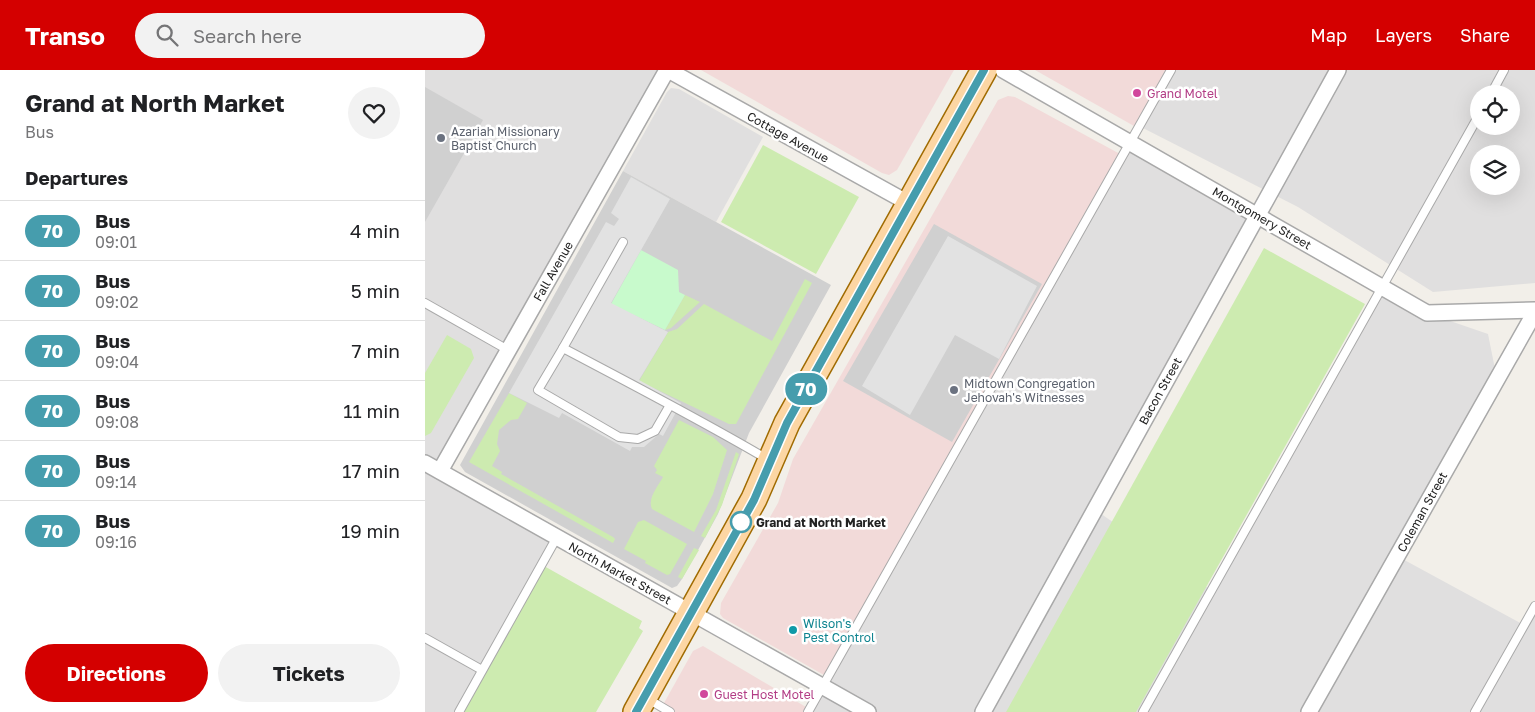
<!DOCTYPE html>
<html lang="en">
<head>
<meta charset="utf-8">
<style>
	body { margin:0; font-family:"Golos Text",sans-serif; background:#f2f2f2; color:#202124; height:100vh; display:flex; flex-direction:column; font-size:19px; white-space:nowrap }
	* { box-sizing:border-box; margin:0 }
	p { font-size:16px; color:#757577 }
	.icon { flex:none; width:28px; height:28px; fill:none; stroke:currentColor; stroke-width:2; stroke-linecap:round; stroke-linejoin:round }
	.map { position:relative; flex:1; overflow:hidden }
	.drawer { display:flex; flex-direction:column; background:#fff; width:425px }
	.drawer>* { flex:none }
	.badge { padding:0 10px; border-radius:16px; font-size:18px; line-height:32px }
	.tools { position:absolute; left:1045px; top:15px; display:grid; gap:10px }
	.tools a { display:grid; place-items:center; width:50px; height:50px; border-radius:50%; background:#fff; box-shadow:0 5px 20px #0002; font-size:25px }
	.map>.badge { position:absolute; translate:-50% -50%; box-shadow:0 0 0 2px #fff }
	h2 { padding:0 25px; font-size:19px; line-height:45px }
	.round { display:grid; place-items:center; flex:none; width:52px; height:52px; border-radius:26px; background:#f2f2f2 }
	.summary { display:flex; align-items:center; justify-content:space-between; height:85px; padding:0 25px }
	h1 { font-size:24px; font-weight:700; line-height:38px }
	.primary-button { display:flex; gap:10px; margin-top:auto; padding:10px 25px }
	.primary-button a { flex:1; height:58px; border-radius:30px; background:#d40000; color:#fff; font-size:20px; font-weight:700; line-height:58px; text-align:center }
	.primary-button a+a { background:#f2f2f2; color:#202124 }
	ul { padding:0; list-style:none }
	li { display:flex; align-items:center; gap:15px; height:60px; padding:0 25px; border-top:1px solid #e0e0e0 }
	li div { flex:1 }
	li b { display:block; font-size:19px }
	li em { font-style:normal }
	li .badge { min-width:55px; font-weight:700; text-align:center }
	header { display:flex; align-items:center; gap:30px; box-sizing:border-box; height:70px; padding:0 25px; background:#d40000; color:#fff }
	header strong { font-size:24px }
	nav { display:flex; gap:28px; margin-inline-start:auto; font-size:18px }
	.search { width:350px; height:45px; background:#f2f2f2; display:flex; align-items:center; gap:12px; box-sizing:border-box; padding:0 18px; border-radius:28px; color:#757577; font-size:19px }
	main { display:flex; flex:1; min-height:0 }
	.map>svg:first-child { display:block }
</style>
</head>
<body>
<header>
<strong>Transo</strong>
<div class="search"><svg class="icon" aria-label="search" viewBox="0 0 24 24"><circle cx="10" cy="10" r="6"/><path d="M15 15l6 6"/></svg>Search here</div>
<nav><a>Map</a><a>Layers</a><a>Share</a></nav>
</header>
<main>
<section class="drawer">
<div class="summary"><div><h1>Grand at North Market</h1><p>Bus</p></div><a class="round"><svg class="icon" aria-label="heart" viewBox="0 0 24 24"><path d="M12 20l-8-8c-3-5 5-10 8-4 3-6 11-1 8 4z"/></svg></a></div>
<h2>Departures</h2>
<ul>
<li><span class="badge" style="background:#469dad;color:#fff">70</span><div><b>Bus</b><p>09:01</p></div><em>4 min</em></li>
<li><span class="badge" style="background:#469dad;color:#fff">70</span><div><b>Bus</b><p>09:02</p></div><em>5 min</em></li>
<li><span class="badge" style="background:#469dad;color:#fff">70</span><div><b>Bus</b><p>09:04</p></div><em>7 min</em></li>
<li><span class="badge" style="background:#469dad;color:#fff">70</span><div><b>Bus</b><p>09:08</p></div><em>11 min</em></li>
<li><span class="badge" style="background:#469dad;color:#fff">70</span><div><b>Bus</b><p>09:14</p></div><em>17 min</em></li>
<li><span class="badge" style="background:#469dad;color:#fff">70</span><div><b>Bus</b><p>09:16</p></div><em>19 min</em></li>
</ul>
<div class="primary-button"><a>Directions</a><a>Tickets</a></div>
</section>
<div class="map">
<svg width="1110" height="642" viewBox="0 0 1110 642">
	<rect width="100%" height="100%" fill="#f2efe9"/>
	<g fill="#e0dfdf" fill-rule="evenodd">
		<polygon points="0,0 242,0 15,401 132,467 34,642 0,642"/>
		<path d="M746,0H1110V213L1008,222L873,137L714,56ZM1054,24H1086V56H1054ZM1054,84H1086V116H1054Z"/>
		<polygon points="246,18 254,19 338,67 291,152 198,101 242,22"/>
		<polygon points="705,72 832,144 669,439 786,520 956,217 1002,243 1063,264 1072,309 972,486 1099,555 1110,536 1110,642 383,642"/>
	</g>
	<g fill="#f2dad9">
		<polygon points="276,0 529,0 472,100 464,105 457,103"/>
		<polygon points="610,0 741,0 709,56"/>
		<polygon points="583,26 590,27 695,84 399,605 298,548 295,544 296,533 353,433 368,389 573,30"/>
		<polygon points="278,576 381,637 378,642 234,642 268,581"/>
	</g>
	<g fill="#d0d0d0">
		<polygon points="0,17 58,50 0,152"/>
		<polygon points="198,101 406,215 324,363 293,444 257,509 252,516 247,518 40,402 35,395"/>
		<polygon points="509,154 617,214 527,372 418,311"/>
	</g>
	<g fill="#cdebb0">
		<polygon points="338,75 434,127 391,204 296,152"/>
		<polygon points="839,178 940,234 711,642 581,642"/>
		<polygon points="380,209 387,213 311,354 304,354 214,311 243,262 252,259 279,234 347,271"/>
		<polygon points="260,225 275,232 246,258 240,260"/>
		<polygon points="22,265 46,279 49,288 6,363 0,366 0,303"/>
		<polygon points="84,323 102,333 93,349 86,350 74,360 72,374 75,381 67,396 77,402 76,404 188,467 190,469 188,473 44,392"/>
		<path d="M254,350L288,367L302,380L288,424L269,462L227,439C222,429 233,416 238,407L230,403L232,400L229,396Z"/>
		<polygon points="311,382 314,384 297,435 280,468 276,466 291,440"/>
		<polygon points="219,450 262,474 245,504 242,505 220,493 221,491 199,479 213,452"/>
		<polygon points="269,478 274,480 257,509 253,507"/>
		<polygon points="119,496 217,551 214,558 218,561 171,642 39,642"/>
	</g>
	<polygon fill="#c8facc" points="216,180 253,200 254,222 260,225 240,260 186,234"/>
	<g fill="#e2e2e2">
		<polygon points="206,107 245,129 186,233 243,262 214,310 256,333 238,366 234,364 219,377 207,377 205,381 137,343 134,348 84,323 181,152 189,156 194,149 186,143"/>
		<polygon points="523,166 612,216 574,289 530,265 485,345 437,316"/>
	</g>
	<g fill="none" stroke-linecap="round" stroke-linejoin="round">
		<defs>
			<g id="lane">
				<polyline points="1066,24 1079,0"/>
				<polyline points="0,233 83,280"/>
				<polyline points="138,278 198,172"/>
				<path d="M245,335L230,361L213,369L194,367L113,320L138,278C206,314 276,350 342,389"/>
				<polyline points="0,568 57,600"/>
				<polyline points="223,629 245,642"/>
				<polyline points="34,642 132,467"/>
				<polyline points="383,642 746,0"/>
				<polyline points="718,642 1054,45"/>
				<polyline points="1050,642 1110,536"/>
			</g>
			<g id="street">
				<polyline points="243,0 485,134"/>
				<polyline points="578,0 1002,243 1110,240"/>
				<polyline points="0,393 443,642"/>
				<polyline points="15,401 242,0"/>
				<polyline points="558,642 913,0"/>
				<polyline points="884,642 1110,242"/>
			</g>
			<polyline id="primary" points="211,642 329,429 362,353 559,0"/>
		</defs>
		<use href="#lane" stroke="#a9a9a9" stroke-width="10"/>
		<use href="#street" stroke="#a9a9a9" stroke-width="18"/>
		<use href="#primary" stroke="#a06b00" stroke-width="28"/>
		<use href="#lane" stroke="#fff" stroke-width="8"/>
		<use href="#street" stroke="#fff" stroke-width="15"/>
		<use href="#primary" stroke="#fcd6a4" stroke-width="25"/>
	</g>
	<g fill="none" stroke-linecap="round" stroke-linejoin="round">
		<defs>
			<polyline id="line" points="211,642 329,430 362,353 559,0"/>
		</defs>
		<use href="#line" stroke="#fff" stroke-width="11"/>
		<use href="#line" stroke="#469dad" stroke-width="8"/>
	</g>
	<g fill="#d1479c" stroke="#fff" stroke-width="2">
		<circle cx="712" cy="23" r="5"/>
		<circle cx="279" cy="624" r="5"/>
	</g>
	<g fill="#6b7280" stroke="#fff" stroke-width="2">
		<circle cx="16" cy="68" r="5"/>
		<circle cx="529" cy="320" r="5"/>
	</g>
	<circle fill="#fff" stroke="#469dad" stroke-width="2.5" cx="316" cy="452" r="10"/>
	<circle fill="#0f9aa8" stroke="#fff" stroke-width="2" cx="368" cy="560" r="5"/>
	<g text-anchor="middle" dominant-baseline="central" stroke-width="5" stroke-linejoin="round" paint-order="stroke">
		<g font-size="12" fill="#b23c85" stroke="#fff" text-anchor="start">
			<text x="722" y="23">Grand Motel</text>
			<text x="289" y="624">Guest Host Motel</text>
		</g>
		<g font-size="12" fill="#5b616d" stroke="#fff" text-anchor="start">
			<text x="26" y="61">Azariah Missionary<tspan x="26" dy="14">Baptist Church</tspan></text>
			<text x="539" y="313">Midtown Congregation<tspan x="539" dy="14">Jehovah's Witnesses</tspan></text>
		</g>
		<g font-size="12" fill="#222" stroke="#fff">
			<text transform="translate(363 67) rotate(29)">Cottage Avenue</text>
			<text transform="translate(837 148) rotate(30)">Montgomery Street</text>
			<text transform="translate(128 201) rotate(-60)">Fall Avenue</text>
			<text transform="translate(735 321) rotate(-61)">Bacon Street</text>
			<text transform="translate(997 442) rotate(-61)">Coleman Street</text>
			<text transform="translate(195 503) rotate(29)">North Market Street</text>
		</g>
		<g font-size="12" font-weight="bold" fill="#222" stroke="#fff" text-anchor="start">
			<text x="331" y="452">Grand at North Market</text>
		</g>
		<g font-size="12" fill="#0d838f" stroke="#fff" text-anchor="start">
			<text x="378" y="553">Wilson's<tspan x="378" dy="14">Pest Control</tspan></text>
		</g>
	</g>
</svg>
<div class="tools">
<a><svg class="icon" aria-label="locate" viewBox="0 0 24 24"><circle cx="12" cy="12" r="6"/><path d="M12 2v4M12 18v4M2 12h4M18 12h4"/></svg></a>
<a><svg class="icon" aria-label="layers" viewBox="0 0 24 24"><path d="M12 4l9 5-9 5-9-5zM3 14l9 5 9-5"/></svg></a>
</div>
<b class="badge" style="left:381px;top:319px;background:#469dad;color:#fff">70</b>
</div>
</main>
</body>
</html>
